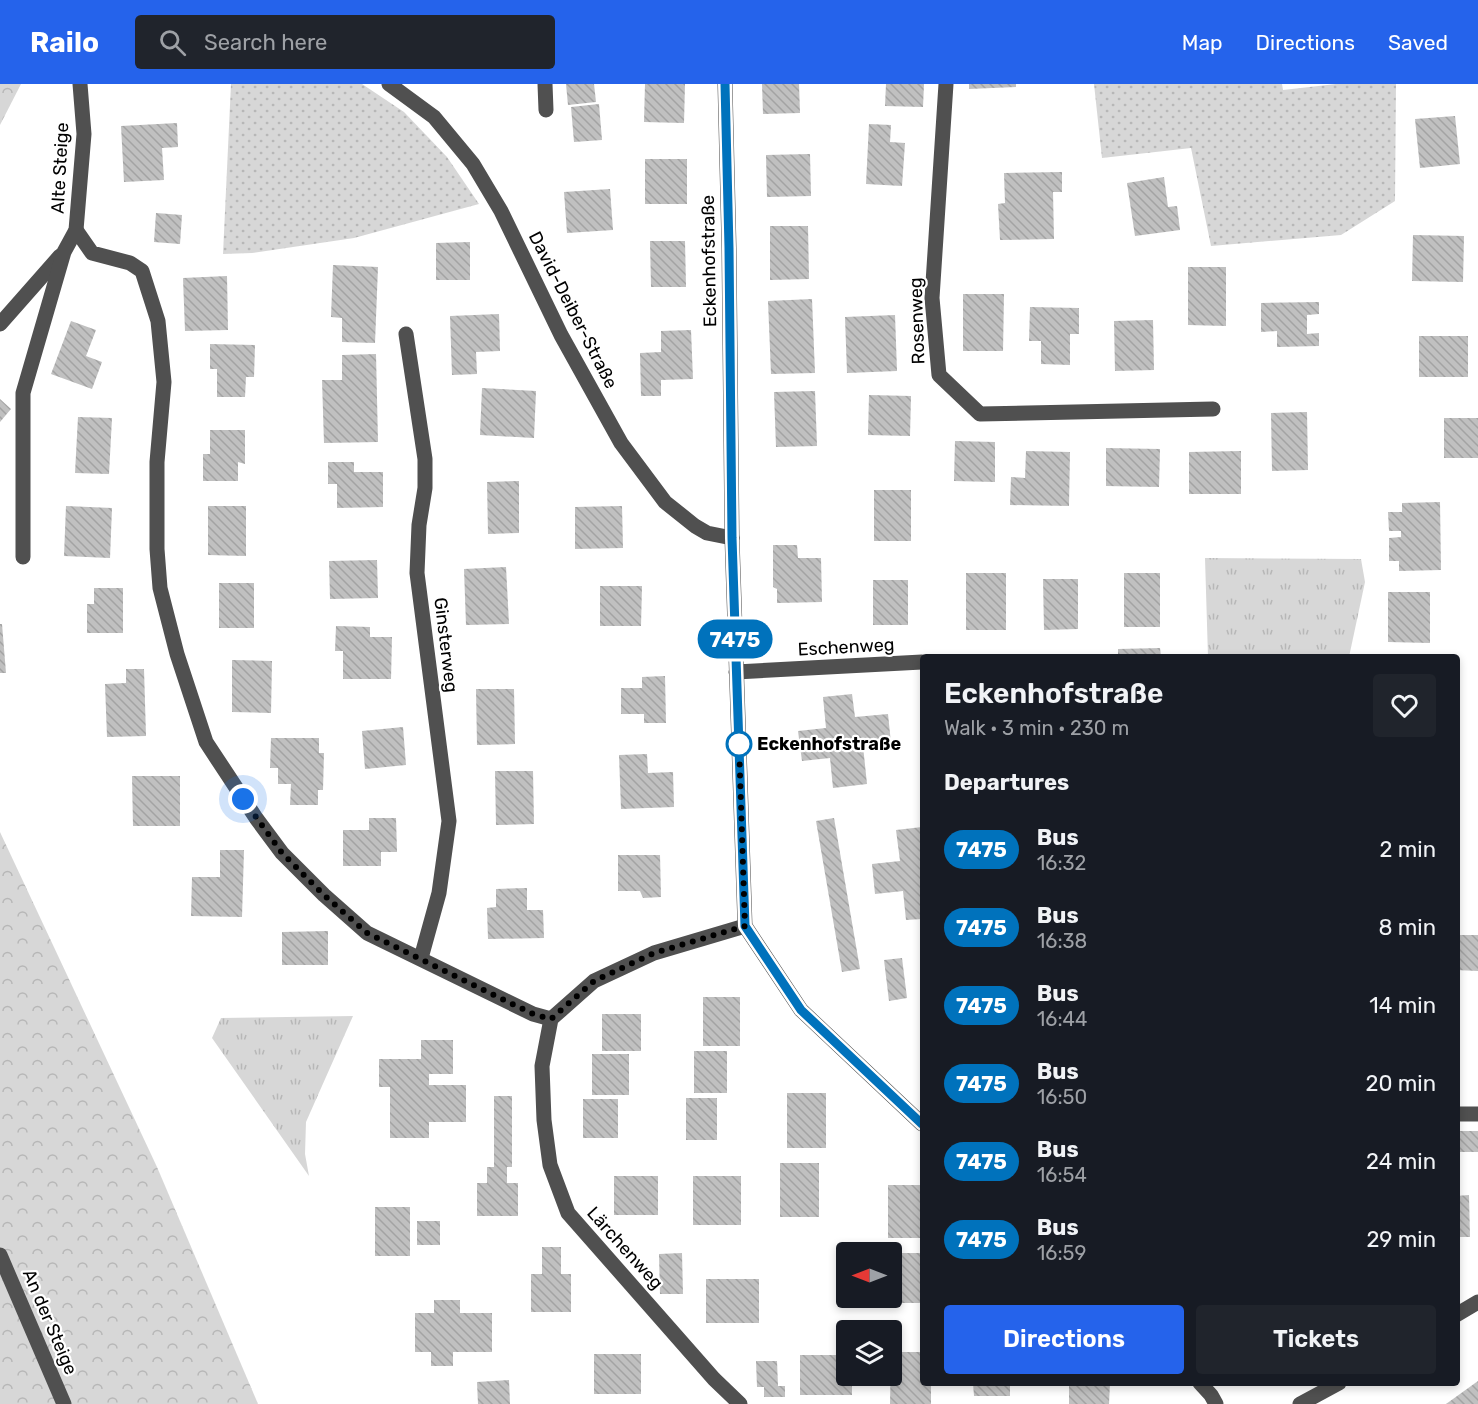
<!DOCTYPE html>
<html lang="en">
<head>
<meta charset="utf-8">
<style>
	body { margin:0; font-family:Rubik,sans-serif; background:#20242c; color:#f1f3f6; height:100vh; display:flex; flex-direction:column; font-size:22px; white-space:nowrap }
	* { box-sizing:border-box; margin:0 }
	p { font-size:20px; color:#9ea1a6 }
	.icon { flex:none; width:33px; height:33px; fill:none; stroke:currentColor; stroke-width:2; stroke-linecap:round; stroke-linejoin:round }
	.map { position:relative; flex:1; overflow:hidden }
	.side { position:absolute; left:920px; top:570px; width:540px; height:732px; display:flex; flex-direction:column; background:#171b24; border-radius:6px; box-shadow:0 3px 9px #0003 }
	.side>* { flex:none }
	.badge { padding:0 12px; border-radius:20px; font-size:21px; line-height:39px }
	.needle { width:39px; rotate:270deg }
	.buttons { position:absolute; left:836px; top:1158px; display:grid; gap:12px }
	.buttons a { display:grid; place-items:center; width:66px; height:66px; border-radius:6px; background:#171b24; box-shadow:0 3px 9px #0003; font-size:30px }
	.you { position:absolute; width:30px; height:30px; margin:-15px; border:4px solid #fff; border-radius:50%; background:#1a73e8; box-shadow:0 0 0 9px #1a73e833 }
	.map>.badge { position:absolute; translate:-50% -50%; box-shadow:0 0 0 3px #fff }
	h2 { padding:0 24px; font-size:22px; line-height:54px }
	.round { display:grid; place-items:center; flex:none; width:63px; height:63px; border-radius:6px; background:#20242c }
	.overview { display:flex; align-items:center; justify-content:space-between; height:102px; padding:0 24px }
	h1 { font-size:28px; font-weight:600; line-height:45px }
	.cta { display:flex; gap:12px; margin-top:auto; padding:12px 24px }
	.cta a { flex:1; height:69px; border-radius:6px; background:#2563eb; color:#fff; font-size:24px; font-weight:600; line-height:69px; text-align:center }
	.cta a+a { background:#20242c; color:#f1f3f6 }
	ul { padding:0; list-style:none }
	li { display:flex; align-items:center; gap:18px; height:78px; padding:0 24px }
	li div { flex:1 }
	li b { display:block; font-size:22px }
	li em { font-style:normal }
	li .badge { min-width:66px; font-weight:700; text-align:center }
	header { display:flex; align-items:center; gap:36px; box-sizing:border-box; height:84px; padding:0 30px; background:#2563eb; color:#fff }
	header strong { font-size:28px }
	nav { display:flex; gap:33px; margin-inline-start:auto; font-size:21px }
	.search { width:420px; height:54px; background:#20242c; display:flex; align-items:center; gap:15px; box-sizing:border-box; padding:0 21px; border-radius:6px; color:#9ea1a6; font-size:22px }
	.map>svg:first-child { display:block }
</style>
</head>
<body>
<header>
<strong>Railo</strong>
<div class="search"><svg class="icon" aria-label="search" viewBox="0 0 24 24"><circle cx="10" cy="10" r="6"/><path d="M15 15l6 6"/></svg>Search here</div>
<nav><a>Map</a><a>Directions</a><a>Saved</a></nav>
</header>
<div class="map">
<svg width="1478" height="1320" viewBox="0 0 1478 1320">
	<defs>
		<pattern id="grass-dots" width="8" height="8" patternUnits="userSpaceOnUse" patternTransform="scale(1.5)"><rect width="8" height="8" fill="#d7d7d7"/><path d="M2 2h.1M6 6h.1" fill="none" stroke="#b7b7b7" stroke-width="1.8" stroke-linecap="round"/></pattern>
		<pattern id="forest-crowns" width="20" height="18" patternUnits="userSpaceOnUse" patternTransform="scale(1.5)"><rect width="20" height="18" fill="#d7d7d7"/><path d="M2 6a3 3 0 1 1 6 0M12 15a3 3 0 1 1 6 0" fill="none" stroke="#b7b7b7"/></pattern>
		<pattern id="park-tufts" width="24" height="20" patternUnits="userSpaceOnUse" patternTransform="scale(1.5)"><rect width="24" height="20" fill="#d7d7d7"/><path d="M3 7l-1-3M5 7V3M7 7l1-3M15 17l-1-3M17 17v-4M19 17l1-3" fill="none" stroke="#b7b7b7"/></pattern>
		<pattern id="building-back-hatch" width="6" height="6" patternUnits="userSpaceOnUse" patternTransform="scale(1.5)"><rect width="6" height="6" fill="#c0c0c0"/><path d="M-1 5l2 2M0 0l6 6M5-1l2 2" fill="none" stroke="#a3a3a3"/></pattern>
	</defs>
	<rect width="100%" height="100%" fill="#fff"/>
	<g fill="url(#grass-dots)">
		<polygon points="231,0 362,0 404,28 447,73 479,120 354,154 252,169 223,170"/>
		<polygon points="1094,0 1282,0 1283,6 1336,0 1396,0 1395,117 1341,151 1211,162 1191,64 1102,74"/>
	</g>
	<g fill="url(#forest-crowns)">
		<polygon points="0,0 21,0 0,41"/>
		<polygon points="0,748 157,1083 258,1320 0,1320"/>
	</g>
	<g fill="url(#park-tufts)">
		<polygon points="1205,474 1361,475 1365,498 1349,573 1208,573"/>
		<polygon points="353,932 306,1038 305,1070 309,1092 212,954 221,934"/>
	</g>
	<g fill="url(#building-back-hatch)">
		<polygon points="566,0 594,0 596,18 568,21"/>
		<polygon points="645,0 685,0 684,39 644,38"/>
		<polygon points="762,0 799,0 800,29 763,30"/>
		<polygon points="886,0 924,0 923,23 885,22"/>
		<polygon points="969,0 1016,0 1016,3 969,5"/>
		<polygon points="599,20 602,56 574,58 571,23"/>
		<polygon points="1455,32 1460,80 1420,84 1415,35"/>
		<polygon points="177,39 178,63 162,64 164,96 124,98 121,42"/>
		<polygon points="869,40 891,41 890,58 905,59 902,102 866,100"/>
		<polygon points="810,70 811,112 767,113 766,71"/>
		<rect x="645" y="75" width="42" height="45"/>
		<polygon points="1062,88 1062,108 1053,108 1054,155 1000,156 998,120 1005,119 1004,89"/>
		<polygon points="1164,93 1168,123 1177,122 1180,146 1135,152 1127,99"/>
		<polygon points="610,105 613,146 567,149 564,108"/>
		<polygon points="156,129 182,131 180,160 154,158"/>
		<polygon points="770,142 808,142 809,195 770,196"/>
		<polygon points="1413,151 1464,152 1463,198 1412,197"/>
		<polygon points="650,157 685,157 686,203 651,203"/>
		<polygon points="470,158 470,196 436,196 436,159"/>
		<polygon points="333,181 378,183 375,259 342,258 342,234 331,233"/>
		<polygon points="1188,183 1226,183 1226,242 1188,241"/>
		<polygon points="227,192 228,246 185,247 183,194"/>
		<polygon points="963,210 1004,210 1003,267 963,267"/>
		<polygon points="812,215 815,289 771,290 768,217"/>
		<polygon points="1319,218 1319,230 1307,231 1307,250 1319,249 1319,262 1277,263 1277,247 1261,248 1261,219"/>
		<polygon points="1030,223 1079,224 1079,250 1070,250 1070,281 1041,280 1041,257 1029,257"/>
		<polygon points="499,230 500,267 476,268 477,290 452,291 450,232"/>
		<polygon points="895,231 897,287 847,289 845,233"/>
		<polygon points="1153,236 1154,286 1115,287 1114,237"/>
		<polygon points="71,237 96,246 86,272 102,278 92,305 51,290"/>
		<polygon points="691,246 693,295 661,296 661,312 641,312 640,269 661,268 661,247"/>
		<rect x="1419" y="252" width="49" height="41"/>
		<polygon points="210,260 255,261 254,293 246,293 245,313 217,313 217,285 210,285"/>
		<polygon points="376,270 378,358 324,359 322,296 342,296 342,271"/>
		<polygon points="482,304 536,307 534,354 480,351"/>
		<polygon points="815,307 817,362 776,363 774,308"/>
		<polygon points="869,311 911,312 910,352 868,351"/>
		<polygon points="0,315 11,325 0,338"/>
		<polygon points="1307,328 1308,386 1272,387 1271,329"/>
		<polygon points="78,333 112,334 109,390 75,389"/>
		<rect x="1444" y="334" width="34" height="40"/>
		<polygon points="210,346 245,346 245,380 238,378 238,397 203,397 203,370 210,370"/>
		<polygon points="955,357 995,358 995,398 954,397"/>
		<polygon points="1106,364 1160,365 1159,403 1106,402"/>
		<polygon points="1026,367 1070,368 1069,422 1010,421 1011,393 1025,394"/>
		<polygon points="1241,367 1241,410 1189,410 1189,368"/>
		<polygon points="328,378 354,378 354,388 383,388 383,423 337,424 337,400 328,400"/>
		<polygon points="519,397 519,449 488,450 487,398"/>
		<rect x="874" y="406" width="37" height="51"/>
		<polygon points="1440,418 1441,486 1399,487 1399,477 1389,477 1389,454 1401,453 1401,447 1389,447 1388,428 1402,428 1402,419"/>
		<polygon points="66,422 112,424 110,474 64,472"/>
		<polygon points="208,422 246,422 246,472 208,471"/>
		<polygon points="622,422 623,464 575,465 575,423"/>
		<polygon points="773,461 797,461 798,474 821,474 822,518 777,519 777,505 773,503"/>
		<polygon points="377,476 378,514 330,515 329,477"/>
		<polygon points="506,483 509,540 466,541 464,485"/>
		<rect x="966" y="489" width="40" height="57"/>
		<rect x="1124" y="489" width="36" height="54"/>
		<polygon points="1043,495 1078,495 1078,545 1044,546"/>
		<rect x="873" y="496" width="35" height="45"/>
		<rect x="219" y="499" width="35" height="45"/>
		<polygon points="600,502 642,502 641,542 600,542"/>
		<polygon points="94,504 123,504 123,549 87,549 87,520 94,520"/>
		<polygon points="1388,508 1430,508 1430,559 1388,558"/>
		<polygon points="0,540 2,540 6,589 0,589"/>
		<polygon points="336,542 370,543 370,553 392,553 391,595 343,595 343,567 335,567"/>
		<polygon points="1160,564 1161,573 1118,573 1118,565"/>
		<polygon points="232,576 272,577 271,629 232,628"/>
		<polygon points="126,585 144,585 146,652 107,653 105,600 126,599"/>
		<polygon points="665,592 666,639 644,639 644,630 621,630 621,604 642,604 642,593"/>
		<polygon points="476,605 514,605 515,660 477,661"/>
		<polygon points="852,610 855,633 888,630 891,659 863,662 867,700 833,704 830,674 802,677 798,647 826,644 823,613"/>
		<polygon points="403,643 406,681 365,685 362,647"/>
		<polygon points="271,654 319,654 319,669 324,669 323,706 318,706 318,721 290,721 291,700 278,700 278,684 270,684"/>
		<polygon points="647,670 648,689 673,688 674,723 621,725 619,671"/>
		<polygon points="495,687 533,687 534,740 496,741"/>
		<polygon points="132,692 180,692 180,742 133,742"/>
		<polygon points="369,734 396,734 397,768 381,768 381,782 343,782 343,746 369,746"/>
		<polygon points="834,734 860,885 842,888 816,737"/>
		<polygon points="922,743 922,835 906,836 903,807 875,810 872,780 900,777 896,746"/>
		<rect x="1456" y="756" width="4" height="24"/>
		<polygon points="220,766 244,766 242,833 191,832 192,793 220,793"/>
		<polygon points="618,771 660,771 661,813 643,814 640,807 618,807"/>
		<polygon points="527,804 527,826 543,826 544,854 488,855 487,824 496,823 496,805"/>
		<polygon points="328,847 328,881 282,881 282,848"/>
		<polygon points="1456,851 1478,851 1478,887 1456,886"/>
		<polygon points="902,874 907,914 889,917 884,876"/>
		<rect x="703" y="913" width="37" height="49"/>
		<rect x="602" y="930" width="39" height="37"/>
		<polygon points="421,956 453,956 453,990 429,990 429,1001 466,1001 466,1038 429,1038 429,1054 390,1054 390,1003 379,1003 379,975 421,975"/>
		<rect x="694" y="967" width="33" height="42"/>
		<rect x="592" y="970" width="37" height="41"/>
		<rect x="787" y="1009" width="39" height="55"/>
		<polygon points="494,1012 512,1012 512,1083 507,1083 507,1099 518,1099 518,1132 477,1132 477,1099 487,1099 487,1083 494,1083"/>
		<rect x="686" y="1014" width="31" height="42"/>
		<rect x="583" y="1015" width="35" height="39"/>
		<rect x="1458" y="1047" width="20" height="21"/>
		<rect x="780" y="1079" width="39" height="54"/>
		<rect x="614" y="1092" width="44" height="39"/>
		<rect x="693" y="1092" width="48" height="49"/>
		<rect x="888" y="1101" width="34" height="53"/>
		<polygon points="1469,1111 1470,1153 1456,1153 1456,1112"/>
		<rect x="375" y="1123" width="35" height="49"/>
		<rect x="417" y="1137" width="23" height="24"/>
		<polygon points="542,1163 561,1163 561,1190 571,1190 571,1228 531,1228 531,1190 542,1190"/>
		<polygon points="682,1169 683,1210 660,1210 659,1170"/>
		<polygon points="891,1169 922,1169 922,1219 880,1219 880,1214 891,1214"/>
		<rect x="706" y="1195" width="53" height="44"/>
		<polygon points="434,1216 460,1216 460,1229 492,1229 492,1268 453,1268 453,1282 431,1282 431,1268 415,1268 415,1229 434,1229"/>
		<polygon points="891,1268 922,1268 922,1299 931,1299 931,1320 890,1320"/>
		<rect x="594" y="1270" width="47" height="40"/>
		<polygon points="800,1271 846,1271 846,1292 852,1292 852,1311 800,1311"/>
		<polygon points="756,1277 777,1277 778,1302 785,1302 785,1313 764,1313 764,1303 757,1303"/>
		<polygon points="509,1296 510,1320 478,1320 477,1298"/>
		<polygon points="1478,1297 1478,1320 1446,1320"/>
		<polygon points="973,1299 1010,1299 1010,1312 974,1312"/>
		<polygon points="1069,1299 1110,1299 1109,1320 1069,1320"/>
	</g>
	<g fill="none" stroke-linecap="round" stroke-linejoin="round">
		<g stroke="#505050" stroke-width="15">
			<polyline points="389,0 434,33 473,80 501,127 561,251 621,359 665,418 695,442 707,449 732,454"/>
			<polyline points="545,0 546,26"/>
			<polyline points="725,0 729,164 732,454 745,842 801,926 922,1040"/>
			<polyline points="946,0 932,214 939,291 980,330 1213,325"/>
			<polyline points="76,146 92,169 130,179 142,187 158,237 164,298 157,378 157,465 160,504 177,570 206,658 256,734 282,769 324,811 367,849 533,930 551,935"/>
			<polyline points="0,240 60,172"/>
			<polyline points="406,250 425,375 425,404 419,441 417,489 449,737 439,809 421,874"/>
			<polyline points="23,473 23,309 64,168 76,146 84,50 80,0"/>
			<polyline points="736,588 922,578"/>
			<polyline points="1456,1030 1478,1030"/>
			<polyline points="0,1171 64,1320"/>
			<polyline points="1456,1231 1478,1218"/>
			<polyline points="1200,1299 1211,1311 1216,1320"/>
			<polyline points="740,1320 714,1295 568,1129 550,1081 544,1036 542,982 551,935 594,897 654,869 745,842"/>
			<polyline points="1300,1320 1339,1299"/>
		</g>
	</g>
	<g fill="none" stroke-linecap="round" stroke-linejoin="round">
		<defs>
			<polyline id="line" points="725,0 729,164 732,454 745,842 801,926 922,1040"/>
		</defs>
		<use href="#line" stroke="#fff" stroke-width="14"/>
		<use href="#line" stroke="#0072bc" stroke-width="9"/>
		<polyline stroke="#000" stroke-width="6" stroke-dasharray="0 10.8" points="243,715 282,769 324,811 367,849 533,930 551,935 594,897 654,869 745,842 739,660"/>
	</g>
	<circle fill="#fff" stroke="#0072bc" stroke-width="3" cx="739" cy="660" r="12"/>
	<g text-anchor="middle" dominant-baseline="central" stroke-width="4.5" stroke-linejoin="round" paint-order="stroke">
		<g font-size="18" fill="#000" stroke="#fff">
			<text transform="translate(60 84) rotate(-87)">Alte Steige</text>
			<text transform="translate(709 177) rotate(-91)">Eckenhofstraße</text>
			<text transform="translate(573 226) rotate(63)">David-Deiber-Straße</text>
			<text transform="translate(917 237) rotate(-92)">Rosenweg</text>
			<text transform="translate(446 561) rotate(83)">Ginsterweg</text>
			<text transform="translate(846 563) rotate(-3)">Eschenweg</text>
			<text transform="translate(625 1164) rotate(48)">Lärchenweg</text>
			<text transform="translate(50 1238) rotate(67)">An der Steige</text>
		</g>
		<g font-size="18" font-weight="bold" fill="#000" stroke="#fff" text-anchor="start">
			<text x="757" y="660">Eckenhofstraße</text>
		</g>
	</g>
</svg>
<div class="buttons">
<a><svg class="needle" viewBox="-14 -14 28 28"><path d="M0-13l5 13h-10z" fill="#e53935"/><path d="M0 13l5-13h-10z" fill="#9ea1a6"/></svg></a>
<a><svg class="icon" aria-label="layers" viewBox="0 0 24 24"><path d="M12 4l9 5-9 5-9-5zM3 14l9 5 9-5"/></svg></a>
</div>
<div class="you" style="left:243px;top:715px"></div>
<b class="badge" style="left:735px;top:555px;background:#0072bc;color:#fff">7475</b>
<section class="side">
<div class="overview"><div><h1>Eckenhofstraße</h1><p>Walk · 3 min · 230 m</p></div><a class="round"><svg class="icon" aria-label="heart" viewBox="0 0 24 24"><path d="M12 20l-8-8c-3-5 5-10 8-4 3-6 11-1 8 4z"/></svg></a></div>
<h2>Departures</h2>
<ul>
<li><span class="badge" style="background:#0072bc;color:#fff">7475</span><div><b>Bus</b><p>16:32</p></div><em>2 min</em></li>
<li><span class="badge" style="background:#0072bc;color:#fff">7475</span><div><b>Bus</b><p>16:38</p></div><em>8 min</em></li>
<li><span class="badge" style="background:#0072bc;color:#fff">7475</span><div><b>Bus</b><p>16:44</p></div><em>14 min</em></li>
<li><span class="badge" style="background:#0072bc;color:#fff">7475</span><div><b>Bus</b><p>16:50</p></div><em>20 min</em></li>
<li><span class="badge" style="background:#0072bc;color:#fff">7475</span><div><b>Bus</b><p>16:54</p></div><em>24 min</em></li>
<li><span class="badge" style="background:#0072bc;color:#fff">7475</span><div><b>Bus</b><p>16:59</p></div><em>29 min</em></li>
</ul>
<div class="cta"><a>Directions</a><a>Tickets</a></div>
</section>
</div>
</body>
</html>
